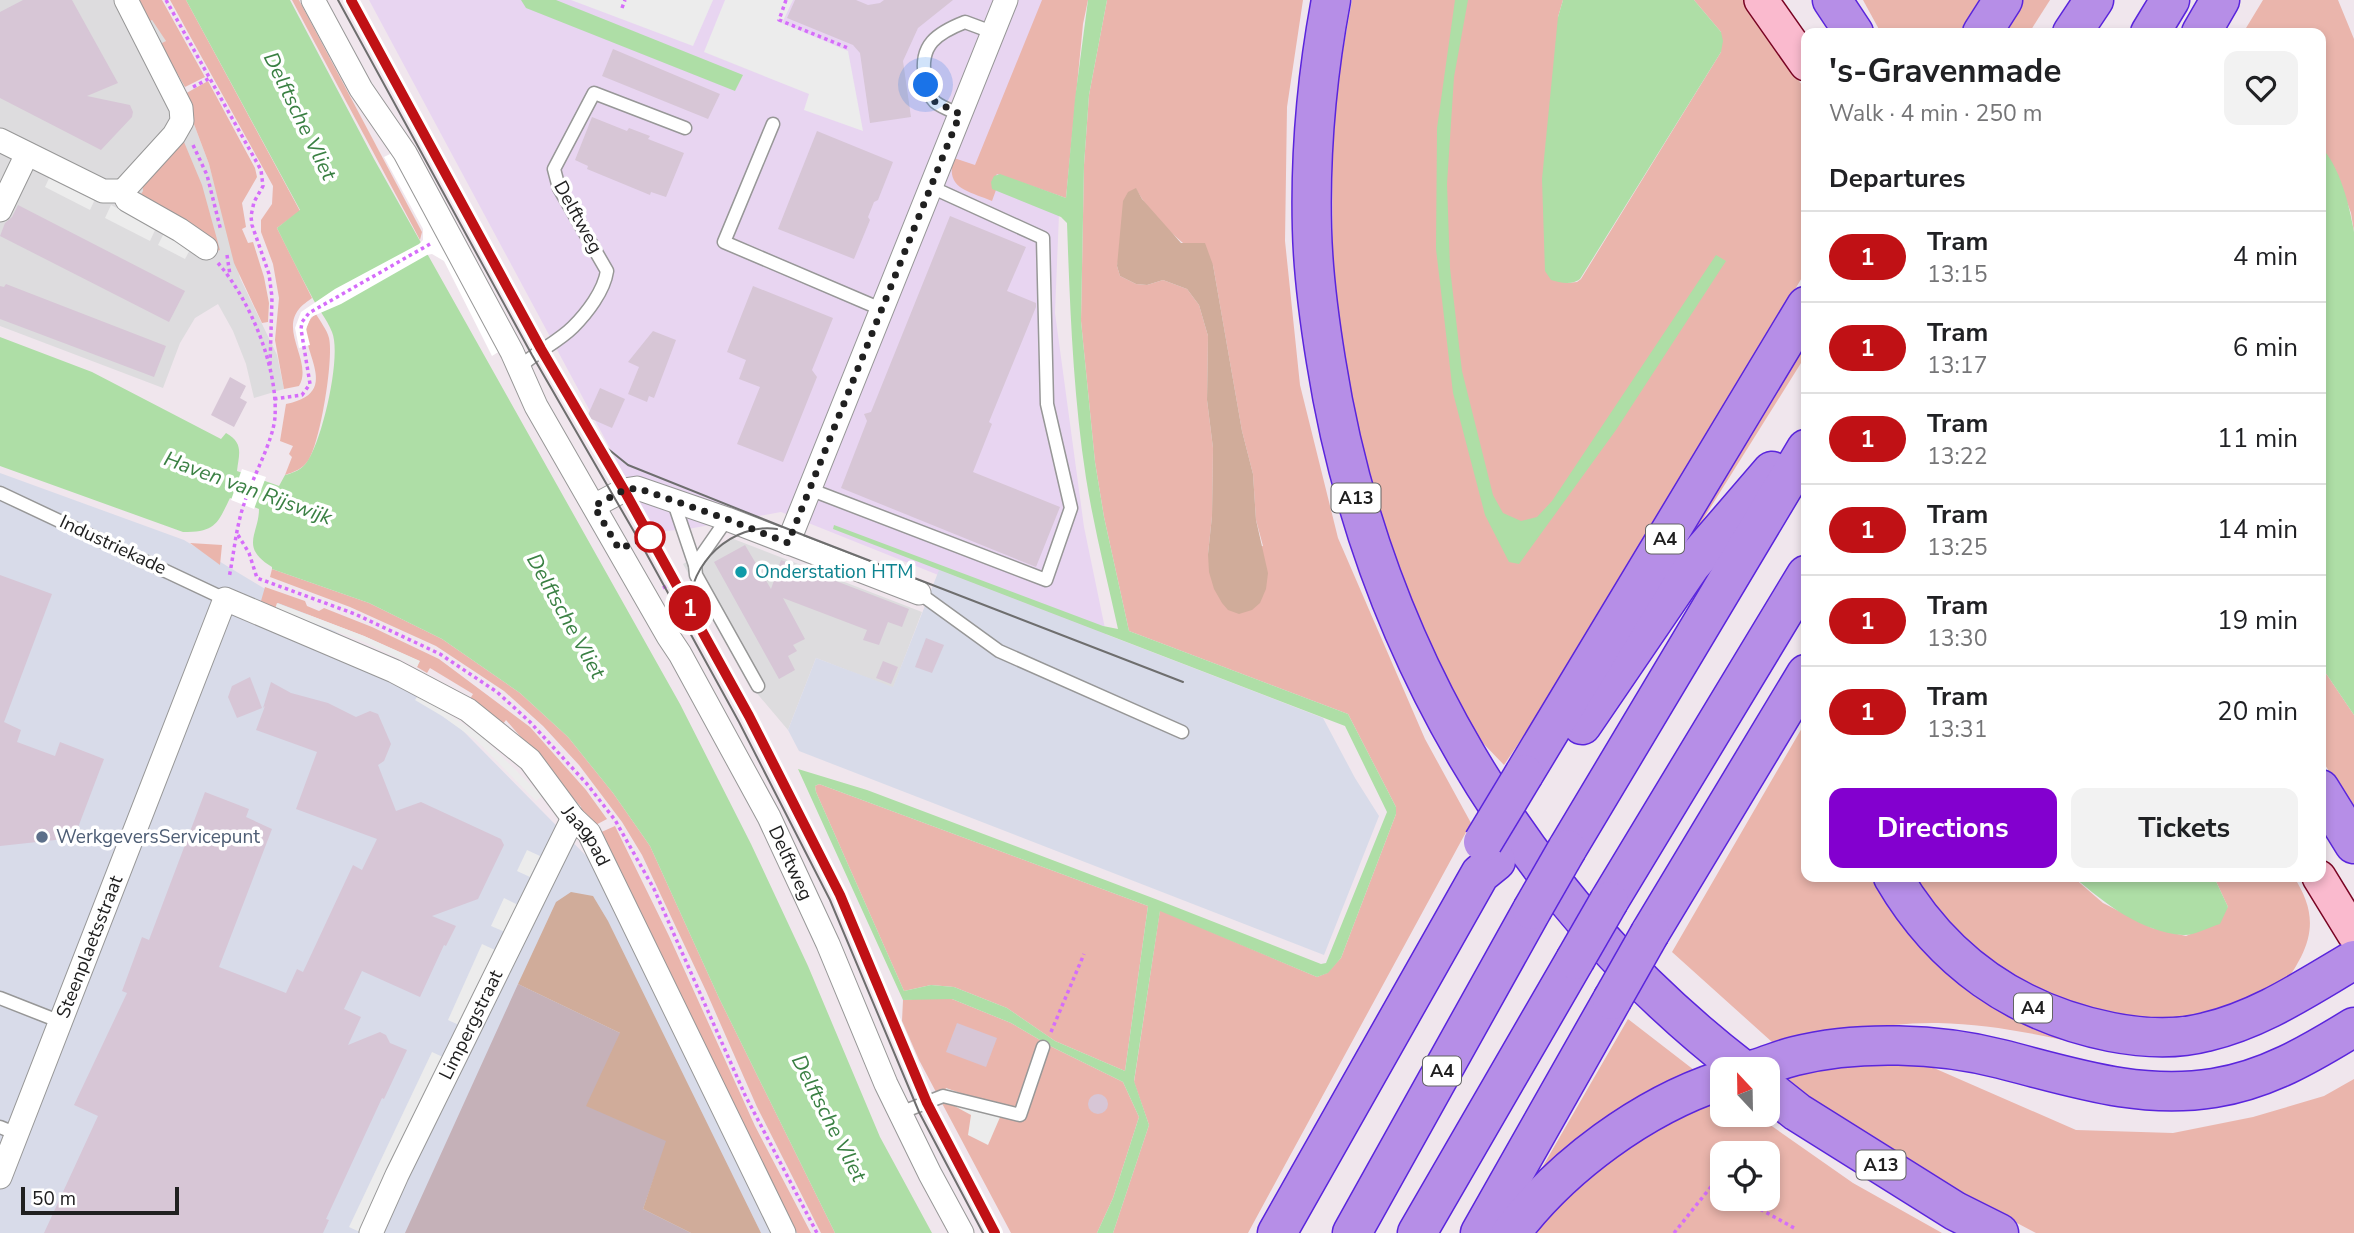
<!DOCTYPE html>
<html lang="en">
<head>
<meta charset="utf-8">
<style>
	body { margin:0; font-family:"Nunito Sans",sans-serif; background:#f2f2f2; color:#202124; height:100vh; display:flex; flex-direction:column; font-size:26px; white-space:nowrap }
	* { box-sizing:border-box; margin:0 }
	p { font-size:23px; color:#757577 }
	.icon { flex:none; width:38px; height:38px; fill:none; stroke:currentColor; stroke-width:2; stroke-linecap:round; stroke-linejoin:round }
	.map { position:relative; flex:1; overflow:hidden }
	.side { position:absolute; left:1801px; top:28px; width:525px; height:854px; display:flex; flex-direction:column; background:#fff; border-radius:14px; box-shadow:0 4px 10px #0003 }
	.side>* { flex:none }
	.badge { padding:0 14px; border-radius:23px; font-size:24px; line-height:46px }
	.needle { width:46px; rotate:338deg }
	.fabs { position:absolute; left:1710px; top:1057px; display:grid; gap:14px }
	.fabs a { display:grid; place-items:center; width:70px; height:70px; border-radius:14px; background:#fff; box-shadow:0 4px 10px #0003; font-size:35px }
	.scale { position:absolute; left:21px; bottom:18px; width:158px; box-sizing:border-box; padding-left:7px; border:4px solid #202020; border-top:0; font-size:19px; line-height:24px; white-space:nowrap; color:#202020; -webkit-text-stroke:5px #fff; paint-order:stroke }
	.you { position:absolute; width:35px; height:35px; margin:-18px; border:5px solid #fff; border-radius:50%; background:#1a73e8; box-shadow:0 0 0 10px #1a73e833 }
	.map>.badge { position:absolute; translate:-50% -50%; box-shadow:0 0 0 4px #fff }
	h2 { padding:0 28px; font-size:26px; line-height:63px }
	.round { display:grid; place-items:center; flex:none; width:74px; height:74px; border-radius:14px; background:#f2f2f2 }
	.overview { display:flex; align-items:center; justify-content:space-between; height:119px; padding:0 28px }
	h1 { font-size:33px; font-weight:700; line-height:52px }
	.primary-button { display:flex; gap:14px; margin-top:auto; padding:14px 28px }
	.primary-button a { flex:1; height:80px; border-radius:14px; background:#8300cf; color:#fff; font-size:28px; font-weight:700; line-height:80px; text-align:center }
	.primary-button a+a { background:#f2f2f2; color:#202124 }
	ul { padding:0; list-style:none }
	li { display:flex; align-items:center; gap:21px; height:91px; padding:0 28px; border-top:2px solid #e0e0e0 }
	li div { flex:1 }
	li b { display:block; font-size:26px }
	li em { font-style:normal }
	li .badge { min-width:77px; font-weight:700; text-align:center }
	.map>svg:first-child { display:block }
</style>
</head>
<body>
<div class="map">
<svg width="2354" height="1233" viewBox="0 0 2354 1233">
	<rect width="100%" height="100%" fill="#f0e6ed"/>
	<g fill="#dddcde">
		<polygon points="0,0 137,0 148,22 152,20 157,24 166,41 160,45 185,87 183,95 209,164 240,278 277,355 284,389 254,398 246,364 233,331 218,304 195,318 180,343 163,388 0,326"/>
		<polygon points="731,538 922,612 893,688 816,658 788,730 755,691 683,564"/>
	</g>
	<polygon fill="#e8d5f1" points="369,0 1085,0 1063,115 1055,313 1084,527 1108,643 781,512 688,529 655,532"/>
	<g fill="#d8dbe9">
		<polygon points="0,473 184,540 409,676 607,877 798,1233 0,1233"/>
		<polygon points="939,570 1323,718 1355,778 1379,816 1324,955 799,751 788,730 816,658 893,687"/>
	</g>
	<polygon fill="#c5b1b8" points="518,984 620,1033 667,1141 643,1209 691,1233 405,1233"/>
	<g fill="#eab5ac" fill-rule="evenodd">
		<polygon points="137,0 162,0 205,77 185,87 160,44 166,41 152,20 148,22"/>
		<path d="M170,0H186L300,211L277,228L312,298C308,301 302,305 299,309C280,332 313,363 299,386L284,389L275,340L279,298L273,264L261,232V220L272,204L273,186Z"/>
		<polygon points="292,0 299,0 422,232 420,240"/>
		<path d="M1042,0H1088L1083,24L1066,198L997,174L992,182V188L996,190L992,201C969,191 944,189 954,158L975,165Z"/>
		<path d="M1107,0H1303L1287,107L1285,241L1300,385L1338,538L1425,739L1471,823L1248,1233H1113L1149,1125L1134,1082L1160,910L1317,977L1327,973L1341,958L1396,814V807L1348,714L1129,631L1104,517L1095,462L1081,321L1084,165L1089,95ZM1136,189C1154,221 1183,245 1213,265L1242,431L1253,474L1256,520L1263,546L1208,554L1212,516L1213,448L1207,400L1208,336L1199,305L1187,289L1163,280L1147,285L1136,284L1120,276L1117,266Z"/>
		<polygon points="1352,0 1563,0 1558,17 1567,283 1577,282 1581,279 1721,52 1721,32 1694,0 1744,0 1806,91 1806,271 1541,710 1504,765 1478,738 1459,709 1405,591 1363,459 1333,289 1332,112"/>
		<polygon points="1863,0 1979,0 1959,33 1881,33"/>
		<polygon points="2017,0 2050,0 2029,33 1994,33"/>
		<polygon points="2263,0 2338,0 2354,39 2354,232 2351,213 2339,181 2321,147 2320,33 2243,33"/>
		<polygon points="208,81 255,168 257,177 242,203 246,227 242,229 248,243 253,242 264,277 269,303 268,322 262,323 234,263 209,164 183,95"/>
		<polygon points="184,142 202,185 220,250 217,251 209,241 138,199 143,191 142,181"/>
		<path d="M316,314C320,321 327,330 329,338C334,359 320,444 308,461C302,469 294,472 285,475L292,457L289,454L293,446L280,441L286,404C353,391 282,337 316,314Z"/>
		<polygon points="1806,332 1806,355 1576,722"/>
		<polygon points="190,543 222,545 220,565"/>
		<polygon points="272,569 369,603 442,639 520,693 568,737 613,793 650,846 719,998 835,1233 821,1233 757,1107 706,991 642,855 622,822 579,765 543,726 504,691 436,646 350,607 270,577"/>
		<polygon points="265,587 305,601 307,606 319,611 324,608 372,627 439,659 530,727 586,790 607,819 590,828 583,819 581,807 506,720 503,724 470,699 473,694 430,668 427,673 417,667 419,661 364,636 278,603 275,609 261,601"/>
		<polygon points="2321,666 2354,715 2354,813 2321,758"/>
		<path d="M1806,721V877H1878L2093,1047C2042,1035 1991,1024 1938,1023C1883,1022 1827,1035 1772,1042L1672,952Z"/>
		<polygon points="819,784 1148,906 1125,1071 1055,1041 1007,1008 954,987 931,985 904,991 816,792 815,786"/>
		<polygon points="615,826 669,936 755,1126 811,1233 797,1233 715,1078 597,834"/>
		<path d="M1913,877H2073L2103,903L2152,928L2186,936L2202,929L2228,907L2214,877H2294C2311,904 2316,927 2301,957C2297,964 2293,973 2286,979C2257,1003 2204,1015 2166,1019C2132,1021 2083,1010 2051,997C2024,986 1978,958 1958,936C1942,917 1928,896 1913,877Z"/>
		<polygon points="923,998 952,999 1011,1023 1052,1047 1123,1082 1139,1117 1113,1198 1097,1233 1011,1233 919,1060 902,1021 903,1000"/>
		<polygon points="1628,1019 1694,1070 1649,1091 1532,1185"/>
		<polygon points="1865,1064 1927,1065 2076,1130 2173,1133 2253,1117 2324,1096 2354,1079 2354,1233 2036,1233 1981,1204 1772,1076"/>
		<path d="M1722,1095V1115H1756L1853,1183L1942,1233H1533L1599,1164L1677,1116ZM1722,1153H1768V1199H1722Z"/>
	</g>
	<g fill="#d0ac9a">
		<polygon points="1136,188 1142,199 1181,243 1205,243 1213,265 1242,431 1253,474 1256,520 1268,573 1266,589 1260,603 1252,610 1239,614 1228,610 1222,603 1214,589 1209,572 1208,554 1212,516 1213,448 1207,400 1208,336 1199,305 1187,289 1163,280 1147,285 1136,284 1120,276 1117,266 1123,201 1128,192"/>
		<polygon points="571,892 593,896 608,921 761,1233 691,1233 643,1209 666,1141 586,1106 620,1033 518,984 556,902"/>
	</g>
	<g fill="#ececec">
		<polygon points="571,0 713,0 693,46"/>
		<polygon points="725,0 793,0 782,23 848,51 863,131 804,110 809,94 704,52"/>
		<polygon points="51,174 96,197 90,210 45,187"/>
		<polygon points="111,205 156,228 150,241 105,218"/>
		<polygon points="164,233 192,246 185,259 158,245"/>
		<polygon points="277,603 364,636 420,661 417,667 362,641 275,609"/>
		<polygon points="419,694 481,736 542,796 536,801 477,741 442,716 415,700"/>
		<polygon points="527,850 540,856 530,877 517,871"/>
		<polygon points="504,898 518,905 505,932 491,926"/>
		<polygon points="482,944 495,950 461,1026 448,1020"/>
		<polygon points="432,1052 445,1058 362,1233 349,1227"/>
		<polygon points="946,1088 1004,1108 988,1145 968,1135 971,1115 947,1102 943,1096"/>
	</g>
	<g fill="#aedea6" fill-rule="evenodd">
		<path d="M186,0H290L374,159L680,704L751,844L808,966L880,1137L932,1233H835L719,998L650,846L613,793L568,737L520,693L442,639L369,603L272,569V567C239,547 259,534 259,509L230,498C217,525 215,532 183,532L0,466V337L92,372L221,439L226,433C244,443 239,454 237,471L279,486L285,475C294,473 302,469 307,462C322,441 342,356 332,332C327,319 317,308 311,295C299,273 288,250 277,228L300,210Z"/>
		<polygon points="521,0 556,0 743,75 735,91 526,8"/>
		<path d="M1088,0H1107L1089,95L1084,165L1081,321L1095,462L1104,517L1129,631L1348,714L1396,807V814L1341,958L1328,973L1317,977L1160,911L1134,1081L1149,1125L1113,1233H1097L1113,1198L1139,1117L1123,1082L1052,1047L1011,1023L952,999L903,1000L798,769L867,790L1158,900L1321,964L1326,963L1387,812L1345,726L833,529L834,525L1103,626L1118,629C1107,579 1094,528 1086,478C1073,393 1070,308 1067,223L1061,217L992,189L991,182L994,176L1000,174L1066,198L1075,99ZM819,784L1148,906L1125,1071L1055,1041L1007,1008L954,987L931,985L904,991L816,792L815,786Z"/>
		<polygon points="1455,0 1468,0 1454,77 1447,184 1450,268 1462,371 1493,495 1503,513 1521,521 1537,517 1552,501 1716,255 1726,261 1616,430 1519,564 1509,562 1485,515 1453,393 1436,249 1437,128"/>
		<path d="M1563,0H1694L1721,32L1723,41L1721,52L1580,279C1573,285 1560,283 1551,280L1545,271L1542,179L1558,17Z"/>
		<path d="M2321,147C2340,167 2349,204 2354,232V715L2321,666Z"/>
		<path d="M2074,877H2214L2228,907L2220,924C2209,927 2194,936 2183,935C2141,932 2104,903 2074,877Z"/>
	</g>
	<g fill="#fff">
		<polygon points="392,153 500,351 492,356 444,261 432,254 427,255 341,304 311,317 306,329 310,345 299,348 295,328 301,312 335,289 419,244 423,240 423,229 384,157"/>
		<polygon points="242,469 266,477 254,509 231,500"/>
	</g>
	<g fill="#d7c6d6">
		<polygon points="23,0 72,0 118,83 87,96 130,105 133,112 132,117 101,150 0,98 0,12"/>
		<polygon points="795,0 856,0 868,5 880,3 884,0 953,0 918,28 903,61 911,117 870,123 860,53 853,45 787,18"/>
		<polygon points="613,49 720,94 708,119 602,76"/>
		<polygon points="592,117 627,131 629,128 650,136 648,139 684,153 666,197 651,192 650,195 587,169 588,166 575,160"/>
		<polygon points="817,131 893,162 878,200 874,202 868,217 870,220 854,259 778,229"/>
		<polygon points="18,205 185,291 169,322 0,236 5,223 12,217"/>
		<polygon points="950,216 1026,247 1007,291 1036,303 1036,307 989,422 992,424 973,472 1060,507 1036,567 841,488 867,421 864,414 871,412"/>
		<polygon points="6,284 166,346 154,377 0,319 0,286 4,287"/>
		<polygon points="753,286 833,318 812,370 817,377 783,462 737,444 760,387 739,379 746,360 727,352"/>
		<polygon points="653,331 676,340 654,398 649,396 647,402 628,394 639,367 628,362"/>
		<polygon points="230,377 246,386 240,398 247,402 234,427 211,415"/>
		<polygon points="600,388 625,399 612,428 587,417"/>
		<polygon points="745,545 771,589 781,560 909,609 902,627 888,622 879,645 863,640 867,630 783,598 805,639 793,645 797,651 788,656 795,670 779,679 714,562"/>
		<polygon points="0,575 52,594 4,722 21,730 17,742 55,756 60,742 104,759 74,838 0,846"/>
		<polygon points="926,638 944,645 932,673 915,667"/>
		<polygon points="883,661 898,667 891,684 876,678"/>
		<polygon points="250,677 262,708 237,718 228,697 232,686"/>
		<polygon points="271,682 291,693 328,703 356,717 370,711 378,714 391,744 384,761 378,765 396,811 421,802 501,839 504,845 478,899 432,916 456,926 446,946 444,945 420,997 362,971 344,1009 361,1017 348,1045 380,1032 386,1035 390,1043 407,1050 384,1099 382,1098 326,1219 329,1220 323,1233 44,1233 98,1116 74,1105 127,993 122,991 142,937 149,940 205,792 249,809 246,817 272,829 219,967 286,993 297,969 303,972 353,865 362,870 377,839 296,809 317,752 256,730 265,706 263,708"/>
		<polygon points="957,1023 997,1038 986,1067 946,1052"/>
		<circle cx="1098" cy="1104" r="10"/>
	</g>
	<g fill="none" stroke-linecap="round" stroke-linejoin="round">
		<defs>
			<g id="lane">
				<path d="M959,114C952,111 941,107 935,102C929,96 926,85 925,77C919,45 937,33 965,22L992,32"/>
				<polyline points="773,124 724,242 881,309"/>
				<path d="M519,368C535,352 557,343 573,327C587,313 604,291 607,271L559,188L554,169L594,93L685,128"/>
				<polyline points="809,489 1046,580 1071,508 1047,404 1043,238 931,187"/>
				<polyline points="0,493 225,599"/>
				<polyline points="673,500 695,565 696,575 758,686"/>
				<polyline points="695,565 727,519"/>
				<polyline points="919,593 999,651 1182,732"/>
				<polyline points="0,998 61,1022"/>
				<polyline points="900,1113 943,1096 1020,1115 1043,1047"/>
				<polyline points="0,1127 17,1134"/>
			</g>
			<g id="street">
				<path id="s1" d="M313,0L361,89L405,153L512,352L536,406L668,636L680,654L769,817L828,944L886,1084L930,1174L962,1233"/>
				<polyline points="0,140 103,191 123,191"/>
				<polyline points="123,191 174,135 182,121 181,108 126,0"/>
				<polyline points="123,191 127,200 180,230 206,248"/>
				<polyline points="0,210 27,154"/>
				<polyline points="594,506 624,490 637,488 727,519 919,593"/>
				<polyline points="788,543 1006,0"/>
				<path id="s2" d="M0,1177L225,599L394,671L468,710L530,760L573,818L589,833L784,1233"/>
				<path id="s3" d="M371,1233L397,1175L573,818"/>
			</g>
			<g id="secondary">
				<polyline points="1761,0 1806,64"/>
				<polyline points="2319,877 2354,934"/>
			</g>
			<g id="highway">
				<path d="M1331,0C1317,75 1310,153 1312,229C1313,273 1319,318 1326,361C1370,641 1518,896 1742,1069"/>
				<polyline points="1832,0 1854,33"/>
				<polyline points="1982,33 2003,0"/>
				<polyline points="2072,33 2094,0"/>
				<polyline points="2150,33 2170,0"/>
				<polyline points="2201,33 2220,0"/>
				<polyline points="1582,725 1691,565 1772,471"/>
				<polyline points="1524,774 1806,306"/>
				<polyline points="2320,789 2354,844"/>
				<polyline points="1567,849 1806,449"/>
				<path d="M1893,877C1942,961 2016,1013 2111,1032C2142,1038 2176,1040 2206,1032C2261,1019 2306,988 2354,960"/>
				<polyline points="1609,901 1806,575"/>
				<polyline points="1650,933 1806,674"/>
				<path d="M1755,1069C1769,1065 1782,1059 1795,1056C1858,1040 1939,1043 2001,1059C2072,1077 2139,1100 2214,1088C2266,1080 2310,1054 2354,1027"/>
				<polyline points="1768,1089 1797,1112 1955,1211 1999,1233"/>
				<polyline points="1277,1233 1480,874 1496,861"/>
				<polyline points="1352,1233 1532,910"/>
				<polyline points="1417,1233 1575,960"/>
				<polyline points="1480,1233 1612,1000"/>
				<path d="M1511,1233C1561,1166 1643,1106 1722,1080"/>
			</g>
		</defs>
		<use href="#lane" stroke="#979797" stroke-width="15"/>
		<use href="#street" stroke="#979797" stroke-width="25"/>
		<use href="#secondary" stroke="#790423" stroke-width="36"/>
		<use href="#highway" stroke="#5a25dc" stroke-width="41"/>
		<g stroke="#d56dfa" stroke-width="3.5" stroke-dasharray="3.5 3.5" stroke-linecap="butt">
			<polyline points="166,0 261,170 263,186 254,202 251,216 252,225 269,274 272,297 270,366"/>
			<polyline points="786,0 779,20 848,48"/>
			<polyline points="622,8 625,0"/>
			<polyline points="193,87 210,78"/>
			<polyline points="193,145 207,175 221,231"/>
			<polyline points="227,255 230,275"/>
			<path d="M218,263C250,300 278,367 275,417C273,442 252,478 244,504C236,527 234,553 229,578"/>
			<polyline points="274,399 302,395 310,384 301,329 302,322 309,313 430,244"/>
			<polyline points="238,535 249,553 257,578 355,614 440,654 497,692 530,722 587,784 615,820 654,889 745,1095 817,1233"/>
			<polyline points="663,588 680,578"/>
			<polyline points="1051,1032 1084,954"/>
			<polyline points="1742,1199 1796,1229"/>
			<polyline points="1674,1233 1714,1183 1722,1187"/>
		</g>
		<use href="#lane" stroke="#fff" stroke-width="12"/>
		<use href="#street" stroke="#fff" stroke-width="23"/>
		<use href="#secondary" stroke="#fabace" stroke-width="33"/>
		<use href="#highway" stroke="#b68ee7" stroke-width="38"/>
		<g stroke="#6e6e6e" stroke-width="2">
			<polyline points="338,0 532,355 640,542 739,722 830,900 919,1112 983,1233"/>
			<polyline points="351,0 541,350 624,490 749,716 840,895 927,1103 995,1233"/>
			<polyline points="602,444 628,465 793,531 1183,682"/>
			<path d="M690,608C688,564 733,522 777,529"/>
		</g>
		<defs>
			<g id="highway-bridge">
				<polyline points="1483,842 1524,774"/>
				<polyline points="1532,910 1567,849"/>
				<polyline points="1575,960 1609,901"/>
				<polyline points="1612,1000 1650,933"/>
			</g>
		</defs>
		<use href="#highway-bridge" stroke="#5a25dc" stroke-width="41" stroke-linecap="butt"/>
		<use href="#highway-bridge" stroke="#b68ee7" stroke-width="38"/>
	</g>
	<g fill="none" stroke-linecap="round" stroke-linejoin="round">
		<defs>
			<polyline id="line" points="351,0 541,349 624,490 749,716 840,895 927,1103 995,1233"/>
		</defs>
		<use href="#line" stroke="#fff" stroke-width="16"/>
		<use href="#line" stroke="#c01115" stroke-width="10"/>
		<polyline stroke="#202020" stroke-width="7" stroke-dasharray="0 12.6" points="650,537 619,549 594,506 624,490 637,488 727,519 788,543 960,114 934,101 926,85"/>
	</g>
	<circle fill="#fff" stroke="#c01115" stroke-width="3.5" cx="650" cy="537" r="14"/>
	<circle fill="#0f9aa8" stroke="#fff" stroke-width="2.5" cx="741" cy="572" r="7"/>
	<circle fill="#5c6f8a" stroke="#fff" stroke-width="2.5" cx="42" cy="837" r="7"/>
	<g text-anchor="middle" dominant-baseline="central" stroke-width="7" stroke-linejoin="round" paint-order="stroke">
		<g fill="#fff" stroke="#636363" stroke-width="2">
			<rect x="1331.5" y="483.5" width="49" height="29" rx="5"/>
			<rect x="1646" y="524.5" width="38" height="29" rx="5"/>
			<rect x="2014" y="993.5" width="38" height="29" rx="5"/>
			<rect x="1423" y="1056.5" width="38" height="29" rx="5"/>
			<rect x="1856.5" y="1150.5" width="49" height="29" rx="5"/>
		</g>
		<g font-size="18" font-weight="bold" fill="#202020">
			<text x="1356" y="498">A13</text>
			<text x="1665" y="539">A4</text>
			<text x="2033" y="1008">A4</text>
			<text x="1442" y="1071">A4</text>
			<text x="1881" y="1165">A13</text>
		</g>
		<g font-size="19" fill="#202020" stroke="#fff">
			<text transform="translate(578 217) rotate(61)">Delftweg</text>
			<text transform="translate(113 545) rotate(25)">Industriekade</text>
			<text stroke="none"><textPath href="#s2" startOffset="1062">Jaagpad</textPath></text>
			<text stroke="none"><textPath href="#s1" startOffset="987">Delftweg</textPath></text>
			<text stroke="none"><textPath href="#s2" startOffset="247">Steenplaetsstraat</textPath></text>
			<text stroke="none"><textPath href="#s3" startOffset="231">Limpergstraat</textPath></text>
		</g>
		<g font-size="19" fill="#0d838f" stroke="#fff" text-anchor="start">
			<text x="755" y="572">Onderstation HTM</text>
		</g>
		<g font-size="19" fill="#4e5e75" stroke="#fff" text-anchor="start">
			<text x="56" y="837">WerkgeversServicepunt</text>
		</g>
		<g font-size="21" font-style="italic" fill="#3a8043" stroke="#fff">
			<text transform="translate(300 116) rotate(64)">Delftsche Vliet</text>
			<text transform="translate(248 488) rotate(20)">Haven van Rijswijk</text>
			<text transform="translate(566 616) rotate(61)">Delftsche Vliet</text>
			<text transform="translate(829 1118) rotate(63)">Delftsche Vliet</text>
		</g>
	</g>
</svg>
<div class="fabs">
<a><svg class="needle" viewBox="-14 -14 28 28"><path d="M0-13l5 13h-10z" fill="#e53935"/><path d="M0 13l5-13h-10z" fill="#757577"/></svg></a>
<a><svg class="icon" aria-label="locate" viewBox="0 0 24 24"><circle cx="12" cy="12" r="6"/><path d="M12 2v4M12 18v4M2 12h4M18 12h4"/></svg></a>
</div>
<div class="scale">50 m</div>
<div class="you" style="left:926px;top:85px"></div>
<b class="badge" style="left:690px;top:608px;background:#c01115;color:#fff">1</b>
<section class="side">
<div class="overview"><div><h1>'s-Gravenmade</h1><p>Walk · 4 min · 250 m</p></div><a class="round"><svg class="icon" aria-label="heart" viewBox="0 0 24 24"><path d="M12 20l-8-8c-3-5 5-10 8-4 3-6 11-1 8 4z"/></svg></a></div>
<h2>Departures</h2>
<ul>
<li><span class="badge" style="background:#c01115;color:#fff">1</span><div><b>Tram</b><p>13:15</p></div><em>4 min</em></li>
<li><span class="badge" style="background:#c01115;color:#fff">1</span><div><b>Tram</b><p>13:17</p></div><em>6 min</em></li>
<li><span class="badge" style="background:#c01115;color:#fff">1</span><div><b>Tram</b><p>13:22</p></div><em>11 min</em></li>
<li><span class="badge" style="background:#c01115;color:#fff">1</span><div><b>Tram</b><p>13:25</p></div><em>14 min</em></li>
<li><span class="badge" style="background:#c01115;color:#fff">1</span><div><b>Tram</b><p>13:30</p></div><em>19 min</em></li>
<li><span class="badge" style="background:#c01115;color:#fff">1</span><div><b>Tram</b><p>13:31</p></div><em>20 min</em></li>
</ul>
<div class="primary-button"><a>Directions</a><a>Tickets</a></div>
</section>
</div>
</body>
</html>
